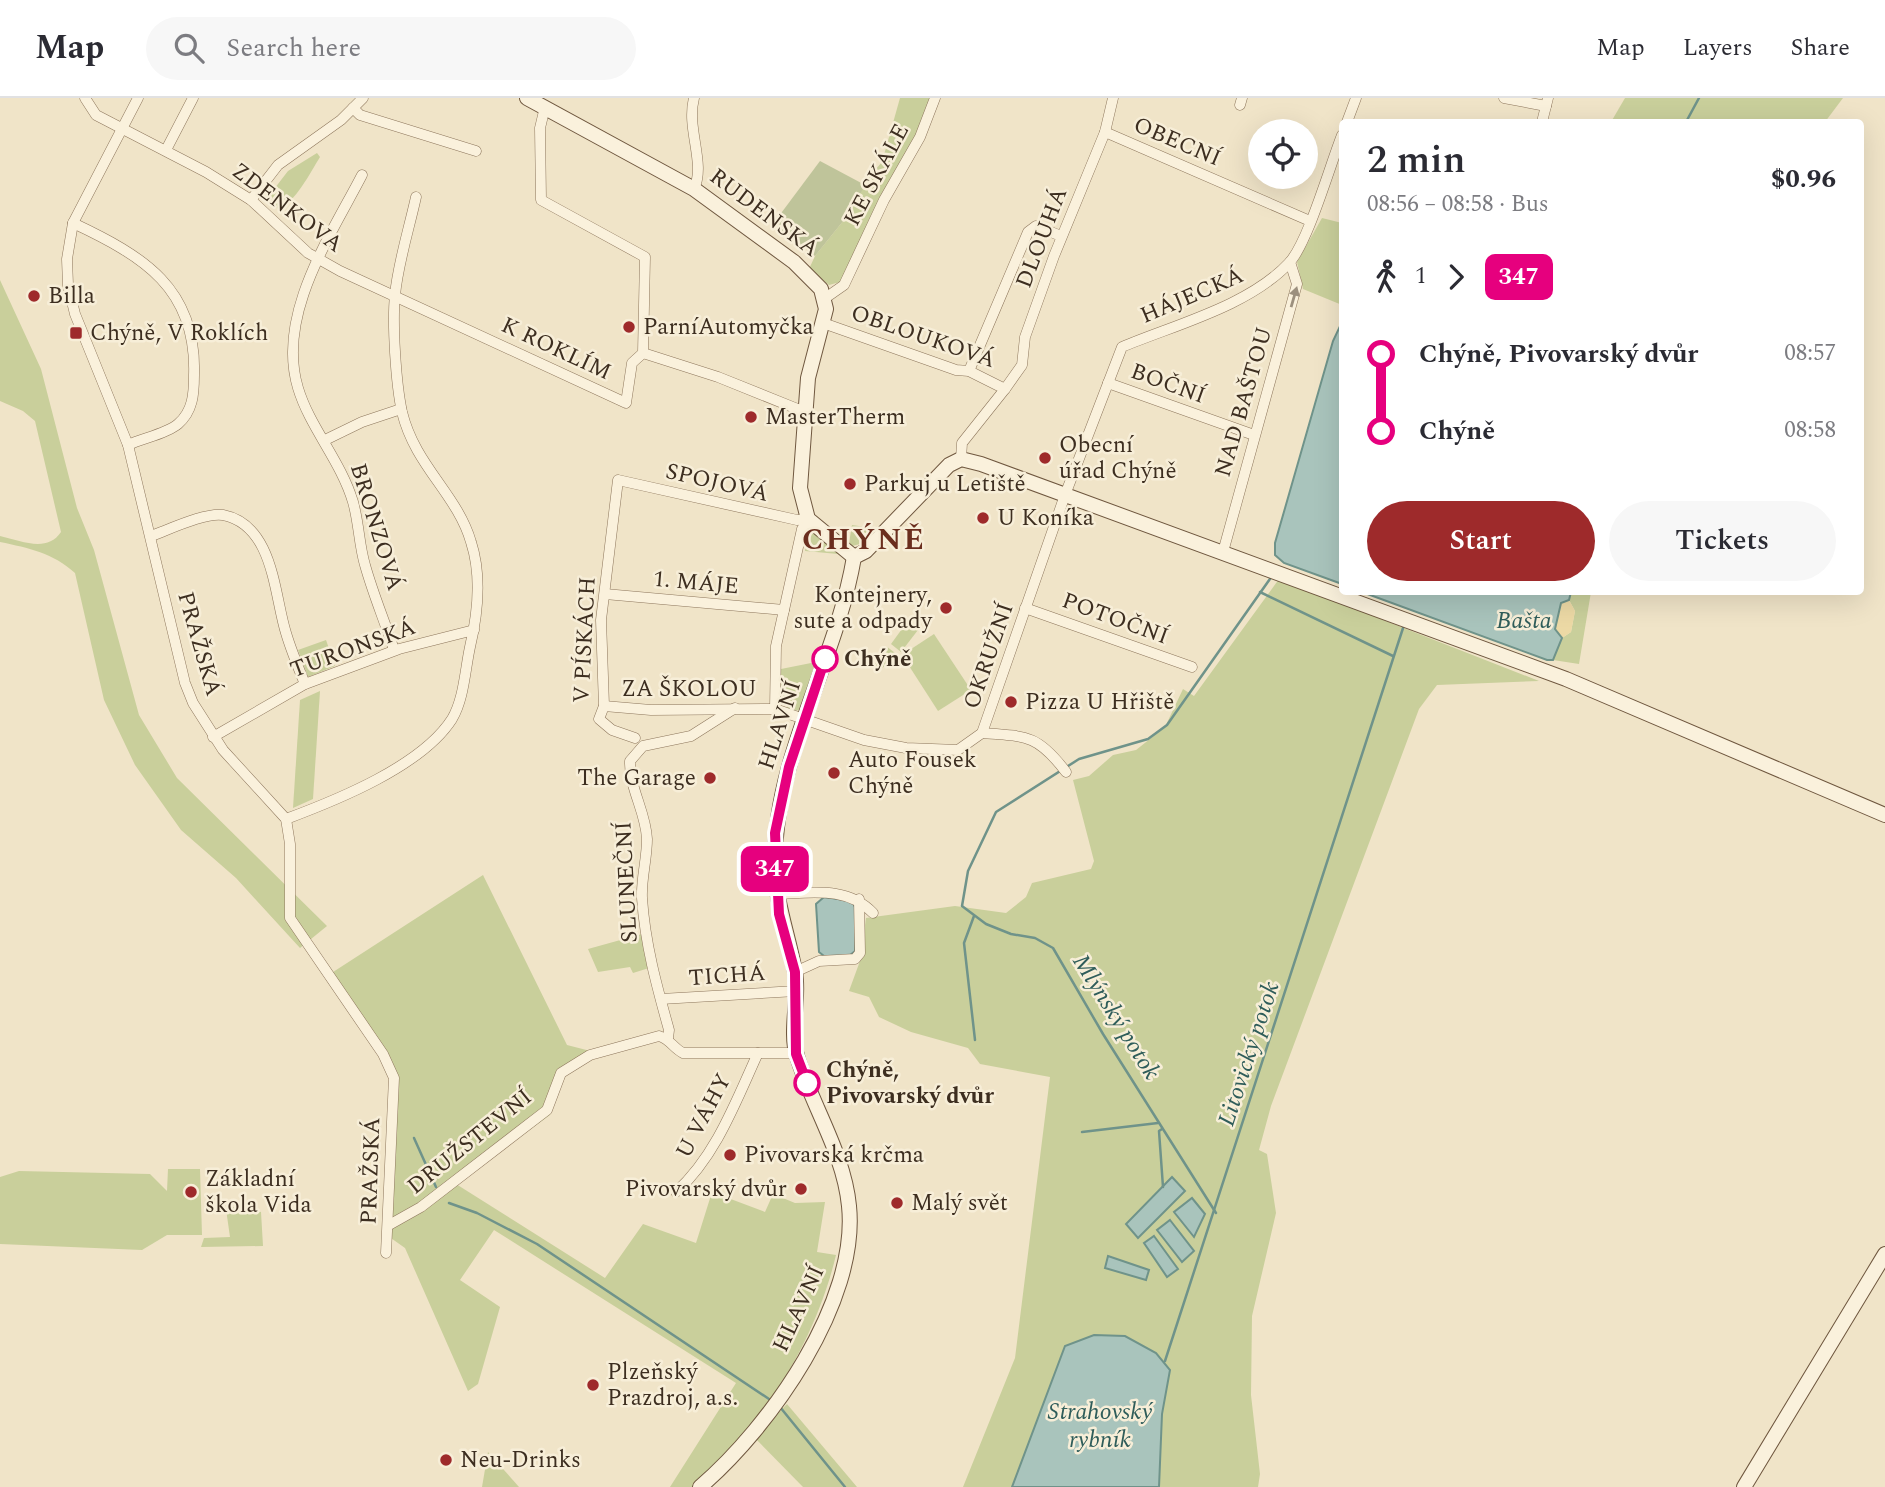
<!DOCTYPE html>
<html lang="en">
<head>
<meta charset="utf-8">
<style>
	body { margin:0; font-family:Spectral,serif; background:#f7f7f7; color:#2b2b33; height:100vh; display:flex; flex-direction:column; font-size:26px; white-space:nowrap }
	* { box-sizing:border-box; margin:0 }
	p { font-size:23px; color:#7c7c81 }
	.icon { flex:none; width:38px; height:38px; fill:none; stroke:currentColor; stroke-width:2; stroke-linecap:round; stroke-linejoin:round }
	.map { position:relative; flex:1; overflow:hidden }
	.side { position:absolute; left:1339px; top:21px; width:525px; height:476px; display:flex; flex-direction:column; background:#fff; border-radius:7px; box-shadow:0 7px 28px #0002 }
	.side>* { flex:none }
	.badge { padding:0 14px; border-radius:10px; font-size:24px; line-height:46px }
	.controls { position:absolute; left:1248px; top:21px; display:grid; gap:14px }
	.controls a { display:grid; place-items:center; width:70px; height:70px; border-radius:50%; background:#fff; box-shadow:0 7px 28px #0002; font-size:35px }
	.map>.badge { position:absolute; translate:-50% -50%; box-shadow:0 0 0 4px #fff }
	.legs { display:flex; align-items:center; gap:10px; height:77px; padding:0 28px; font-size:23px }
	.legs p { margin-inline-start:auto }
	.headline { display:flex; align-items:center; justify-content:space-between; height:119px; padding:0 28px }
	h1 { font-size:38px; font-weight:600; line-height:52px }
	.cta { display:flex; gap:14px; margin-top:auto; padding:14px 28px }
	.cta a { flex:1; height:80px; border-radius:42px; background:#9e2a2b; color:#fff; font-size:28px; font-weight:600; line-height:80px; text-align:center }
	.cta a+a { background:#f7f7f7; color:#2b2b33 }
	ul { padding:0 28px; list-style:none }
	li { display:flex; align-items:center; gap:24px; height:77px; font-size:26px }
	li i { display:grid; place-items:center; width:10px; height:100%; margin:0 9px; background:currentColor }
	li i::after { content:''; width:18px; height:18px; margin:-9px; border:5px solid; border-radius:50%; background:#fff }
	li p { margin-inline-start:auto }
	li:first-child i { background:linear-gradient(#0000 50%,currentColor 0) }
	li:last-child i { background:linear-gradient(currentColor 50%,#0000 0) }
	header { display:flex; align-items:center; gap:42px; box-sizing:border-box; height:98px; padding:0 35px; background:#fff; border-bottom:2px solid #e1e1e2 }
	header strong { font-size:33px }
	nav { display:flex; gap:38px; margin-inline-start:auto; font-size:24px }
	.search { width:490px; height:63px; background:#f7f7f7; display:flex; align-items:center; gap:18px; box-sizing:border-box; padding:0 24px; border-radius:38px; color:#7c7c81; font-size:26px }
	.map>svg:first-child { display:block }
</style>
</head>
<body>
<header>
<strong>Map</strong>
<div class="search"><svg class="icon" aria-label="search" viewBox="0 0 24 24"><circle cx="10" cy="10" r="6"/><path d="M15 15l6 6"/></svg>Search here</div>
<nav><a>Map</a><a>Layers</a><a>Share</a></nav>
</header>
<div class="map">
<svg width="1885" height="1389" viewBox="0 0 1885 1389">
	<rect width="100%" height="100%" fill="#f0e4c8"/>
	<g fill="#c9cf9b" fill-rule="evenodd">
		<polygon points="900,0 931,0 916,40 840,184 829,187 809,171 815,158 848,117 864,85 882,64"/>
		<polygon points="1625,0 1843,0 1825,24 1611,24"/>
		<path d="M317,55L320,59C310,75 295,105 278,111L268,99L288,73Z"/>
		<polygon points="1322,120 1342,125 1342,207 1303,191 1297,164"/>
		<path d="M0,182L41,271L77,410L94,452L139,617L177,680L327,828L300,850L236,780L181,732L135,667L104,602L75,475C53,455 29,450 0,444V438C22,443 47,455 61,434L35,323L23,313L0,303Z"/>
		<polygon points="852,427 872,430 868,444 852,448 849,445"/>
		<polygon points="808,429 847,462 838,456 805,453 807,439 804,436"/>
		<path d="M1279,481L1539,583L1437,587L1419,611L1271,1008L1259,1052L1267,1056L1276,1115L1252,1218L1251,1297L1260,1376L1258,1389H1159L1162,1316L1170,1271C1125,1237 1122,1227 1065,1248L1012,1389H963L1015,1260L1050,979L980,966L968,950L911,934L879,919L869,899L849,893L860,863L866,820L955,808L1006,815L1026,799L1032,785L1091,771L1094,763L1073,682L1089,678L1113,657L1136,652L1165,629L1183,591L1194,598ZM1185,1092L1139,1140L1126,1127ZM1153,1138L1178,1170L1167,1179L1144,1145Z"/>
		<polygon points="1571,494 1591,494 1579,566 1553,562 1562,540 1571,534 1575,513 1569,502"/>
		<polygon points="907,524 918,532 901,554 891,546"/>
		<polygon points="934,536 971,592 938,613 902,557"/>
		<polygon points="326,542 335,568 308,579 298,552"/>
		<polygon points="886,548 899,558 878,573 873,570"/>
		<polygon points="816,564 803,613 788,611 780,592 781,571"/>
		<polygon points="320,593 313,701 293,710 300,602"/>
		<path d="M483,777L567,947L602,956L563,976L550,1017L456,1086L605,1180L643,1126L696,1145L712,1094L765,1114L773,1096L795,1105L825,1104L817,1154L836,1157C815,1245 762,1329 693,1389H670L736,1285L494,1132L460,1182L500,1209L478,1286L468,1293L405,1150L388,1138L394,980L330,876Z"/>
		<polygon points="642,836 649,870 633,875 630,869 598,874 588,851"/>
		<polygon points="168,1071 200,1071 202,1137 167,1137 142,1152 0,1146 0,1079 19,1073 150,1076 167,1093"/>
		<polygon points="238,1108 261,1114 263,1148 201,1149 204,1140 230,1139 226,1111"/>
		<polygon points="787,1306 857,1389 803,1389 754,1339"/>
		<polygon points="488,1354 519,1389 482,1389"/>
	</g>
	<polygon fill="#ecd9a5" points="1569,502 1575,513 1571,534 1562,540 1554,531 1561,505"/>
	<polygon fill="#bfc49a" points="820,63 865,87 848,117 815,158 773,126"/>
	<g fill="#a9c4bc" stroke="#6f938a" stroke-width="2">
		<polygon points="1342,224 1342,486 1284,465 1275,457 1275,445 1333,243"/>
		<polygon points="1362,494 1571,494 1569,502 1561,505 1555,531 1562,540 1553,562 1547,562"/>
		<polygon points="824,799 852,803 855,809 855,853 849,858 824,858 819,854 816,806"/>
		<polygon points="1172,1079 1185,1093 1138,1140 1126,1126"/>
		<polygon points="1192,1100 1205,1116 1194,1139 1174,1114"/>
		<polygon points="1170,1122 1194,1153 1182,1164 1157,1132"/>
		<polygon points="1154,1138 1178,1171 1167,1179 1144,1145"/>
		<polygon points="1108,1158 1149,1172 1146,1182 1105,1170"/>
		<polygon points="1094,1237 1125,1238 1156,1255 1170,1272 1162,1316 1159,1389 1012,1389 1065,1248"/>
	</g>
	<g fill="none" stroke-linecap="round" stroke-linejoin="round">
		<g stroke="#6f938a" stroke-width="2.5">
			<polyline points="1686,24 1699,0"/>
			<polyline points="1260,494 1393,558"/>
			<polyline points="974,818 964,845 975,942"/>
			<polyline points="1162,1031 1159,1033 1163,1089"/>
			<polyline points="1082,1034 1158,1025"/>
			<polyline points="414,1040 436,1089"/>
			<polyline points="449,1105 477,1115 537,1146 769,1301"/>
			<polyline points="1216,1115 1103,936 1053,850 1035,840 1011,836 986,826 962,808 968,773 996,714 1079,661 1148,641 1167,627 1272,478"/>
			<polyline points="1165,1263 1404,527"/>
			<polyline points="780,1309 845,1389"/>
		</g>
		<defs>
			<g id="street">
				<polyline points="85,0 96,17 206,74 251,102 308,155 340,173 626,305 632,265 643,255 645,159 541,102 540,30 545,9"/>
				<polyline points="138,0 73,125 67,161 68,187 75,216 128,347 185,585 193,605 223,652 286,721 290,746 290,820 383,956 394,980 386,1155"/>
				<path d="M694,0C686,31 706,65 694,91"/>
				<polyline points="1504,0 1546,8"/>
				<polyline points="1240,7 1242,0"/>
				<polyline points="353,10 360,17 476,53"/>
				<polyline points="1347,24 1356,0"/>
				<polyline points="1542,24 1548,0"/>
				<polyline points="1105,34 1310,123"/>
				<polyline points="166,52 193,0"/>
				<path d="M362,77C330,139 276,217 298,290C310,330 341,363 353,404C359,425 359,447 365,467C373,496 385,524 394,552"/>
				<polyline points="251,102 278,67 341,22 363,0"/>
				<path d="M73,125C143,158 197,190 194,277C194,296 193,313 178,326C166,336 143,340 128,347"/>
				<polyline points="824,201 844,187 884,102 920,39 935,0"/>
				<polyline points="823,225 956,272 969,273 1005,291 962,345 961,361"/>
				<polyline points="643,255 718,279 805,314"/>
				<polyline points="969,273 1028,134 1036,128 1061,138"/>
				<polyline points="1108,285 1254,337"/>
				<polyline points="1005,291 1022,267 1025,239 1054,158 1105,34 1113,0"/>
				<polyline points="325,342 362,324 401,311"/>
				<path d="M808,421L802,431L776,548L775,611L864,642L906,650L958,652L982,635L1065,397L1122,249C1174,227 1249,208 1289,165C1308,145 1330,67 1342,37"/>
				<path d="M151,438C168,432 206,414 223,417C274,427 274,497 286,535C291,552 298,569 305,586"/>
				<polyline points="1223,454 1297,186 1290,164"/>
				<polyline points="605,496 784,512"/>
				<polyline points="1025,510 1192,569"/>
				<polyline points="604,608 651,612 775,611"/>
				<path d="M982,635C1027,638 1038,637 1066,674"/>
				<polyline points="213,639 305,586 399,551 474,532"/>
				<polyline points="635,640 612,632 599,621 604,608 601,522 618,382 797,422 808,421"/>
				<path d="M286,721C337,702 422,668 452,621C464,601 465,572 470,549C478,515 482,478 471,444C457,396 415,368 402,314C396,286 392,226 395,197C398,165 409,131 416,99"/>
				<path d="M777,796C812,795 847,788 873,815"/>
				<polyline points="795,874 819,863 855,861 860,855 859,801"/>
				<polyline points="661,901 796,893"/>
				<path d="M668,940L669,932C657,889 645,846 642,800C641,781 647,761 647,741C646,714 629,690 630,663L643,648L691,638L735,610"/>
				<path d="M676,1094C716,1058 736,1003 758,955"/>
				<path d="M389,1127L421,1109L547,1012L561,975L590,957L659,938C670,941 673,950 683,955H795"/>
			</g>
			<g id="secondary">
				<polyline points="527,0 694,91 794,164 821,191 826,211 808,280 800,390 808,421 854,459"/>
				<polyline points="854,459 866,453 949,367 961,361 981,366 1566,581 1885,717"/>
				<path d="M700,1389C770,1329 859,1204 849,1108C844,1055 812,1008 797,958C789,932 800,901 795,874C788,834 774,803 775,760C776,655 837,561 854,459"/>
				<polyline points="1744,1389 1885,1156"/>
			</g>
		</defs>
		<use href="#street" stroke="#8d765c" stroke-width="11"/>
		<use href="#secondary" stroke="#6f573f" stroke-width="16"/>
		<use href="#street" stroke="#faf1dc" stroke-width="10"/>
		<use href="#secondary" stroke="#faf1dc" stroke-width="14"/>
	</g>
	<defs><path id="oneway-solid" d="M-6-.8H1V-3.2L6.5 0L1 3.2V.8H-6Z" transform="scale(1.75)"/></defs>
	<use fill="#9c907e" href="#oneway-solid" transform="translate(1294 199) rotate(-74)"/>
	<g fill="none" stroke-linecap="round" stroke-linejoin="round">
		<defs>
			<polyline id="line-1" points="807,985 796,956 795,874 779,816 775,735 789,669 825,561"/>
		</defs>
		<use href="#line-1" stroke="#fff" stroke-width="16"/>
		<use href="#line-1" stroke="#e6007e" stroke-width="10"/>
	</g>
	<g fill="#9e2a2b" stroke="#f7eed8" stroke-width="2.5">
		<circle cx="34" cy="198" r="7"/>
		<circle cx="629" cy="229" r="7"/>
		<rect x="69" y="228" width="14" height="14" rx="3.5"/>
		<circle cx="751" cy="319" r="7"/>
		<circle cx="1045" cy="360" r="7"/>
		<circle cx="850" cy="386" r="7"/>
		<circle cx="983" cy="420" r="7"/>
		<circle cx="946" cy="510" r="7"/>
		<circle cx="1011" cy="604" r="7"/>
		<circle cx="834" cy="675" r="7"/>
		<circle cx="710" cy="680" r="7"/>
		<circle cx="730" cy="1057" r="7"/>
		<circle cx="801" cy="1091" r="7"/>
		<circle cx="191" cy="1094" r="7"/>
		<circle cx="897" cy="1105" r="7"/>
		<circle cx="593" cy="1287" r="7"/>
		<circle cx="446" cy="1362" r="7"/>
	</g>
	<g fill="#fff" stroke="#e6007e" stroke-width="3.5">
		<circle cx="825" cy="561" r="12"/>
		<circle cx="807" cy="985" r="12"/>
	</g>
	<g text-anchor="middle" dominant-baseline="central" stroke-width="5" stroke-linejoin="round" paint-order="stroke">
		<g font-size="23" fill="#3d2e20" stroke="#f7eed8">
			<text transform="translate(1177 44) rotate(23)">OBECNÍ</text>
			<text transform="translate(877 77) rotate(-62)">KE SKÁLE</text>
			<text transform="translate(287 110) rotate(37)">ZDENKOVA</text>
			<text transform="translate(764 115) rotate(37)">RUDENSKÁ</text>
			<text transform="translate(1042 140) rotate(-69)">DLOUHÁ</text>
			<text transform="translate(1192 198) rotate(-23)">HÁJECKÁ</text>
			<text transform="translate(923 239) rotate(19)">OBLOUKOVÁ</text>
			<text transform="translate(556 251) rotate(25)">K ROKLÍM</text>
			<text transform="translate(1168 286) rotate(20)">BOČNÍ</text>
			<text transform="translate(1244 304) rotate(-74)">NAD BAŠTOU</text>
			<text transform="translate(717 385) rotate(13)">SPOJOVÁ</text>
			<text transform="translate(376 429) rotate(73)">BRONZOVÁ</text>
			<text transform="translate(696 485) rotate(5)">1. MÁJE</text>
			<text transform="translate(1115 521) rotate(20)">POTOČNÍ</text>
			<text transform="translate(585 542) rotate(-87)">V PÍSKÁCH</text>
			<text transform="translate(199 546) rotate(74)">PRAŽSKÁ</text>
			<text transform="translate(353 551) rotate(-20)">TURONSKÁ</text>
			<text transform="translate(989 558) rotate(-71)">OKRUŽNÍ</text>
			<text x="689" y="591">ZA ŠKOLOU</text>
			<text transform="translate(780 627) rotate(-72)">HLAVNÍ</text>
			<text transform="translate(627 784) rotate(-93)">SLUNEČNÍ</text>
			<text transform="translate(727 878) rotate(-4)">TICHÁ</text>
			<text transform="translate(704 1018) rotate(-62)">U VÁHY</text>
			<text transform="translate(470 1044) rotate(-39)">DRUŽSTEVNÍ</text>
			<text transform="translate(371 1073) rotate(-88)">PRAŽSKÁ</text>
			<text transform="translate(799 1211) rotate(-65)">HLAVNÍ</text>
		</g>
		<g font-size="23" fill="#3d2e20" stroke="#f7eed8" text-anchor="start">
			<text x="48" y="198">Billa</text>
			<text x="643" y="229">ParníAutomyčka</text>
			<text x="90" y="235">Chýně, V Roklích</text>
			<text x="765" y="319">MasterTherm</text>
			<text x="1059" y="347">Obecní<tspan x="1059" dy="26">úřad Chýně</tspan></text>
			<text x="864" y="386">Parkuj u Letiště</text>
			<text x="997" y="420">U Koníka</text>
			<text x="932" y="497" text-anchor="end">Kontejnery,<tspan x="932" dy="26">sute a odpady</tspan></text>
			<text x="1025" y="604">Pizza U Hřiště</text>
			<text x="848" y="662">Auto Fousek<tspan x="848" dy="26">Chýně</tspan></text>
			<text x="696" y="680" text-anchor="end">The Garage</text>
			<text x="744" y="1057">Pivovarská krčma</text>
			<text x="205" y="1081">Základní<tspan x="205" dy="26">škola Vida</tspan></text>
			<text x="787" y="1091" text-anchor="end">Pivovarský dvůr</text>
			<text x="911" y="1105">Malý svět</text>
			<text x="607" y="1274">Plzeňský<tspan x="607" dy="26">Prazdroj, a.s.</tspan></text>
			<text x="460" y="1362">Neu-Drinks</text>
		</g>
		<g font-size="23" font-weight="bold" fill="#3d2e20" stroke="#f7eed8" text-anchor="start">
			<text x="844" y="561">Chýně</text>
			<text x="826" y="972">Chýně,<tspan x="826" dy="26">Pivovarský dvůr</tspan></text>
		</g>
		<g font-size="24" font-style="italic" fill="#2f5d5a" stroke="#f7eed8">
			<text x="1524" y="523">Bašta</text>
			<text transform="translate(1116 919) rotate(58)">Mlýnský potok</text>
			<text transform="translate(1249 956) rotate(-72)">Litovický potok</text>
			<text x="1100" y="1314">Strahovský<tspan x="1100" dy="28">rybník</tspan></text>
		</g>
		<g font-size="30" font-weight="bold" letter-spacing="2" fill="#6b2e1e" stroke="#f7eed8">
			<text x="864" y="442">CHÝNĚ</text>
		</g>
	</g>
</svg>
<div class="controls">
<a><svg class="icon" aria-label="locate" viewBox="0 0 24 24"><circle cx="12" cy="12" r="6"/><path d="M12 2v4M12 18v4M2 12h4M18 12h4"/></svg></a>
</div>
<b class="badge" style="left:775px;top:771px;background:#e6007e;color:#fff">347</b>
<section class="side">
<div class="headline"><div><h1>2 min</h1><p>08:56 – 08:58 · Bus</p></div><b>$0.96</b></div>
<div class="legs"><svg class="icon" aria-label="walk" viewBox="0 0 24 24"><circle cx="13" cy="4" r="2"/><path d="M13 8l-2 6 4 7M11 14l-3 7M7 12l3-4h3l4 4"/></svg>1<svg class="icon" aria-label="forward" viewBox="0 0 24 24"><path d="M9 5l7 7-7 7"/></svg><b class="badge" style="background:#e6007e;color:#fff">347</b></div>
<ul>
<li><i style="color:#e6007e"></i><b>Chýně, Pivovarský dvůr</b><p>08:57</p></li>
<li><i style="color:#e6007e"></i><b>Chýně</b><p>08:58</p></li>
</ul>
<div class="cta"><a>Start</a><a>Tickets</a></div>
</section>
</div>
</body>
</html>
